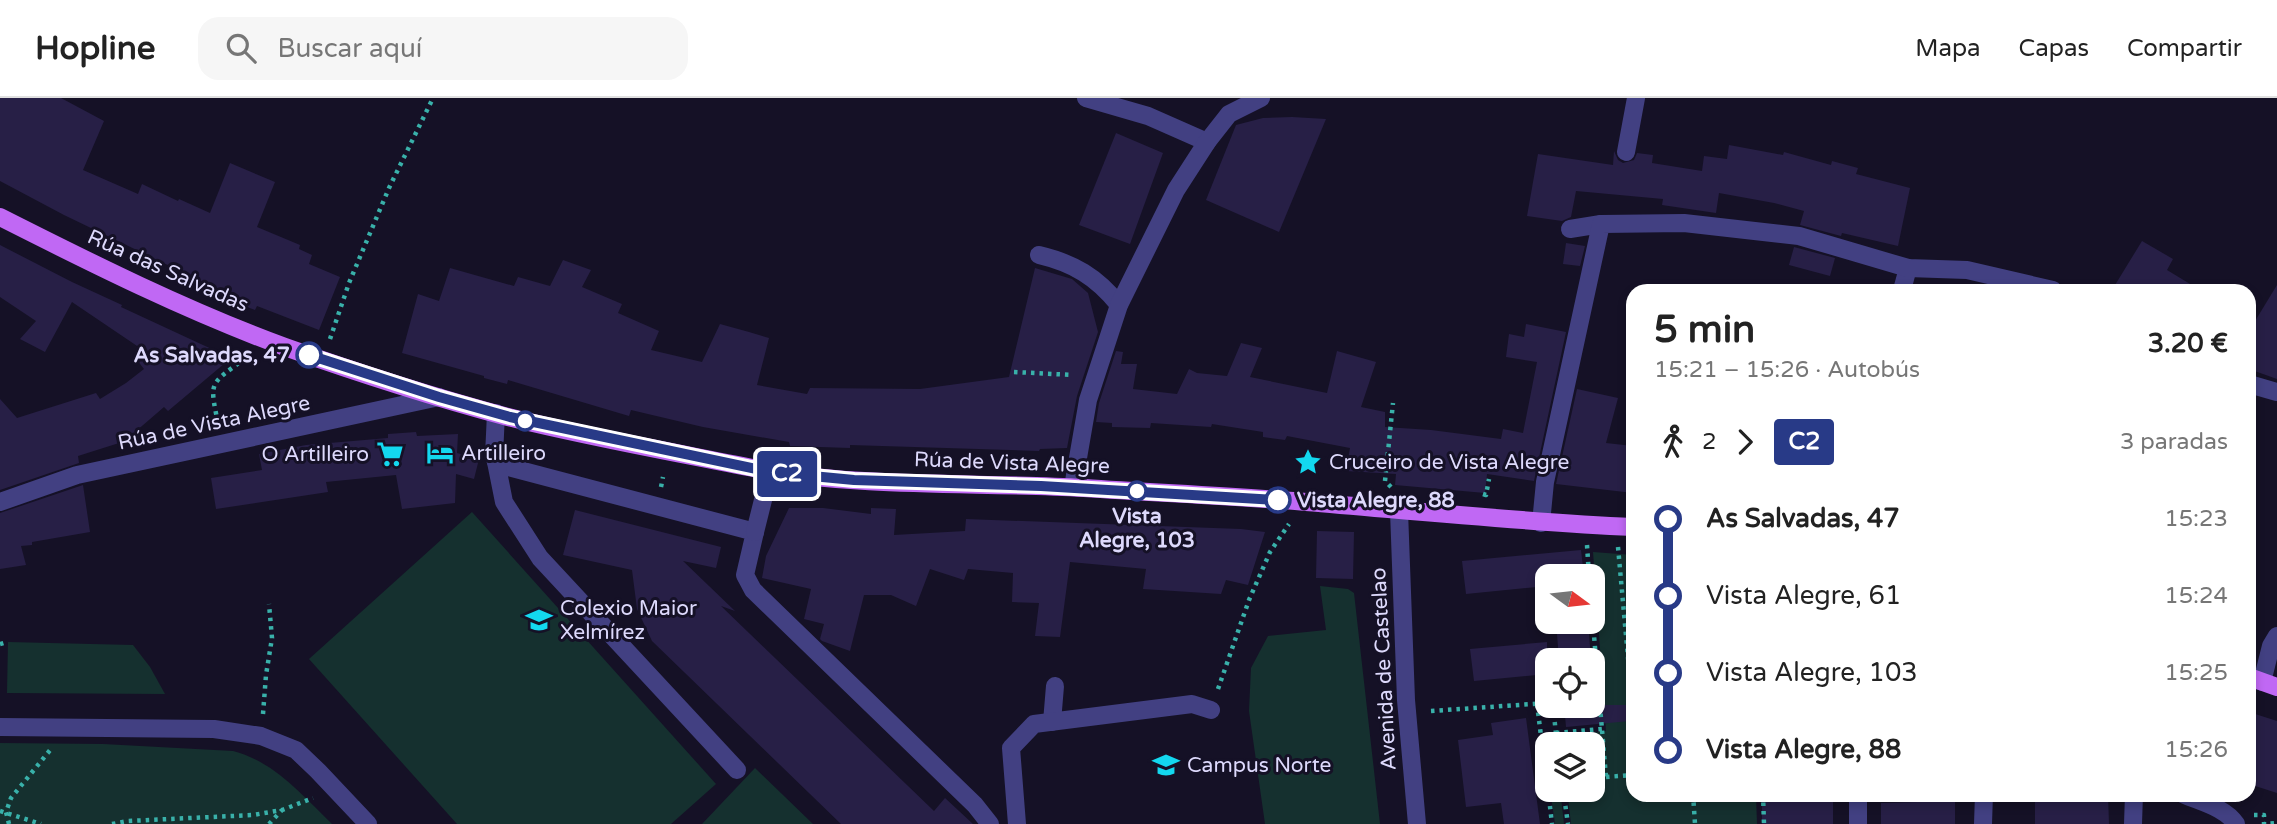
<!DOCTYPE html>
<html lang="es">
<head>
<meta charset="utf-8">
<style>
	body { margin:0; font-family:"Varela Round",sans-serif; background:#f6f6f6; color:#222; height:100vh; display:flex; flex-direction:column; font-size:26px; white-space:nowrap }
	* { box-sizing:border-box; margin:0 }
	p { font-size:23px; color:#767676 }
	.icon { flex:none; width:38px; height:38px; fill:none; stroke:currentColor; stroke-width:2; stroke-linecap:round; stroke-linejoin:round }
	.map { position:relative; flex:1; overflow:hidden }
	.panel { position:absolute; left:1626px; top:186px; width:630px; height:518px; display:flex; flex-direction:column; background:#fff; border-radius:21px; box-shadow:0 4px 10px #0003 }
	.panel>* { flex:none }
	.badge { padding:0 14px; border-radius:5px; font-size:24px; line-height:46px }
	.needle { width:46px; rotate:105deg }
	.controls { position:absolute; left:1535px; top:466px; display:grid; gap:14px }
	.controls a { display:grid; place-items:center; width:70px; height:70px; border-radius:14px; background:#fff; box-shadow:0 4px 10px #0003; font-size:35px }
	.map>.badge { position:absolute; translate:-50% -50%; box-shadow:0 0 0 4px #fff }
	.legs { display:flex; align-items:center; gap:10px; height:77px; padding:0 28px; font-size:23px }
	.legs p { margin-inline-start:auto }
	.summary { display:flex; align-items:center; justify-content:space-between; height:119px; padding:0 28px }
	h1 { font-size:38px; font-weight:700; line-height:52px }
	ul { padding:0 28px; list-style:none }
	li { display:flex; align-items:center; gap:24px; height:77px; font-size:26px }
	li i { display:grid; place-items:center; width:10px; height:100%; margin:0 9px; background:currentColor }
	li i::after { content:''; width:18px; height:18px; margin:-9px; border:5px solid; border-radius:50%; background:#fff }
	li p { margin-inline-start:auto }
	li:first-child i { background:linear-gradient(#0000 50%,currentColor 0) }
	li:last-child i { background:linear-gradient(currentColor 50%,#0000 0) }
	header { display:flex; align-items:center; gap:42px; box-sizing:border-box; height:98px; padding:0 35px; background:#fff; border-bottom:2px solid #e0e0e0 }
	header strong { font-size:33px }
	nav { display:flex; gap:38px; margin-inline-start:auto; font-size:24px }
	.search { width:490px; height:63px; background:#f6f6f6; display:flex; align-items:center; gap:18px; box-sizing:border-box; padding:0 24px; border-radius:21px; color:#767676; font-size:26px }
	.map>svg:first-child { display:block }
</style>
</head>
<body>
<header>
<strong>Hopline</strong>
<div class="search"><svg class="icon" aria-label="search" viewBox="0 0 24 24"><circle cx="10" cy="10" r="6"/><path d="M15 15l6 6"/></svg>Buscar aquí</div>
<nav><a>Mapa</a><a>Capas</a><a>Compartir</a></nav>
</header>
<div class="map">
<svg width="2277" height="726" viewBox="0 0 2277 726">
	<rect width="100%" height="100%" fill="#151126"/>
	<g fill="#15302f">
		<polygon points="472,414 716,686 671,726 457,726 309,561"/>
		<polygon points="1593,454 1633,457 1633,696 1756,697 1757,726 1571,726 1567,691 1592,691 1592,646 1561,646 1560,639 1606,633"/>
		<polygon points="1320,488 1348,491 1354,495 1380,726 1265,726 1249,613 1251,570 1268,538 1326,532"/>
		<polygon points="8,544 133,547 150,569 165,596 7,595"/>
		<path d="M0,645L103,646L233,653C275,664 302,697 332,726H0Z"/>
		<polygon points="755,670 813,726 702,726"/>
		<polygon points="1550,691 1560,691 1564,726 1555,726"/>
	</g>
	<g fill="#271f46">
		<polygon points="0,0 61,0 104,23 83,72 138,96 142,86 178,103 179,101 210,115 230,65 275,84 257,129 300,147 299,151 312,157 309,166 340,179 319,232 257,208 255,212 226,201 228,196 64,117 0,83"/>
		<polygon points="1292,19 1326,21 1279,134 1206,102 1236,27 1263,20"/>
		<polygon points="1116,35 1163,55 1130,146 1079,127"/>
		<polygon points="1729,47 1783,57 1784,54 1831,67 1832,63 1858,70 1856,76 1910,90 1898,148 1842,135 1841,138 1800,127 1804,113 1774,105 1719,95 1716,115 1662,107 1663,101 1576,93 1571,119 1562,123 1527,118 1538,56 1613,67 1614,53 1618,62 1623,65 1634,62 1637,55 1653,57 1652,65 1702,73 1704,58 1727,61"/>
		<polygon points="2142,143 2173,161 2167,172 2200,192 2112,192"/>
		<polygon points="1566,145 1585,148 1580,168 1563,166"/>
		<polygon points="0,147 72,184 122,207 121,209 231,260 168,313 164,309 135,334 138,339 78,358 79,365 0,392 0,301 17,320 96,295 100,301 126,285 144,271 137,262 146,254 72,204 45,254 20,241 36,223 0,199"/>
		<polygon points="1794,149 1835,160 1830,178 1789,167"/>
		<polygon points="563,162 591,172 582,189 622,206 618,215 659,233 651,252 702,264 720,226 749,234 769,240 757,287 807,296 810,290 920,291 1009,279 1035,170 1072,181 1088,195 1098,234 1077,298 1067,350 1040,351 1039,353 850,347 850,350 790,348 789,344 703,329 631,312 629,318 508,282 507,286 484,280 484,278 402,255 418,196 439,203 450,170 514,188 518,179 550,188"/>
		<polygon points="2277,187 2277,281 2249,271 2249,233"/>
		<polygon points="1526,226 1566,234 1534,383 1487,376 1485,395 1395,387 1396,376 1346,373 1350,350 1287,338 1285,342 1263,339 1263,334 1212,326 1211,329 1151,325 1150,330 1112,329 1112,325 1096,324 1099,305 1116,253 1123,254 1121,266 1137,266 1133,291 1177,296 1189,271 1197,275 1227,278 1241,245 1262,250 1250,279 1327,295 1337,253 1376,264 1361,309 1385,314 1385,329 1431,332 1501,341 1503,331 1523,335 1537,264 1506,259 1509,236 1524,239"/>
		<polygon points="1577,291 1618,300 1606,345 1633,348 1633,395 1556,386"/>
		<polygon points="416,334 417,338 458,336 457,355 479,361 474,381 456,376 455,405 402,411 396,377 326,384 328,394 216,411 211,380 262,372 259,356 306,347 388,340 388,336"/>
		<polygon points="83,387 90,434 32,444 32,447 21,448 26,467 0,471 0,415"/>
		<polygon points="789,410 823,410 871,416 871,410 896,411 894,437 965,433 966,421 1241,431 1265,434 1248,487 1226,482 1221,496 1143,491 1146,471 1070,464 1060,539 1035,538 1039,505 1012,504 1013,475 968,471 964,482 930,471 916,508 891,497 864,497 850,553 822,543 820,541 824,526 804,521 811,491 762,480 766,458"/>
		<polygon points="575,412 721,449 716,470 683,463 735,513 721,508 934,713 945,700 973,726 841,726 652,543 637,511 632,472 563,457"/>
		<polygon points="1317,433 1354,434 1353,481 1316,480"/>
		<polygon points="1581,452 1584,478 1547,478 1547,488 1466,496 1462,463"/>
		<polygon points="1556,523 1588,523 1591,562 1559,562"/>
		<polygon points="1547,544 1547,576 1474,583 1470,551"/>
		<polygon points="1564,607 1629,607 1630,623 1566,629"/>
		<polygon points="2249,614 2277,623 2277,695 2249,686"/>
		<polygon points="1526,620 1540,726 1504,726 1501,705 1466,709 1458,642 1493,637 1491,625"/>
		<rect x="1762" y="696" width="71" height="30"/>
		<polygon points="1917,696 1955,696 1955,726 1881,726 1881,705 1917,704"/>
		<polygon points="2073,696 2108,696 2109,726 2035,726 2035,700 2073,700"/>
	</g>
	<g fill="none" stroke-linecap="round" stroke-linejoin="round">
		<g stroke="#39b1aa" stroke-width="4.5" stroke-dasharray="3.5 5" stroke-linecap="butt">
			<polyline points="330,241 349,185 389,90 433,0"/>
			<polyline points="1014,274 1073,277"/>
			<path d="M218,325C209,282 210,287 244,261"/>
			<polyline points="661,389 663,379"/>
			<polyline points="1391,389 1385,383 1393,305"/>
			<polyline points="1483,396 1486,397 1489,381"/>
			<polyline points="1587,447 1589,478"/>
			<polyline points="1618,449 1633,615"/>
			<polyline points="1592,514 1606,679 1592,680"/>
			<polyline points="0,546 7,544"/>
			<polyline points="1218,591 1249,502 1270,454 1289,426"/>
			<polyline points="1537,606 1547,686"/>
			<polyline points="1553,607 1557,646"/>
			<polyline points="1431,613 1547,605"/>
			<polyline points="263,616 266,577 272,540 269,506"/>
			<polyline points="1556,635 1602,631"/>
			<polyline points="1606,679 1633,677"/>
			<polyline points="1548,691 1552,726"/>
			<polyline points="1563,691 1568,726"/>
			<polyline points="1693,696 1695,726"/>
			<polyline points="1763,696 1764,726"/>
			<polyline points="0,713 41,726"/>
			<polyline points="2254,717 2264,717 2264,726 2277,725"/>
			<polyline points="9,726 6,714 11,700 51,651"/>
			<polyline points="112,726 128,723 253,717 282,712 313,700"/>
			<polyline points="269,726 282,712"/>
		</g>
		<g stroke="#424082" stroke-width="18">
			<polyline points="1086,0 1148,18 1207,44"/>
			<polyline points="1626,54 1636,0"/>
			<polyline points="1570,131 1601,126"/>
			<path d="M1039,157C1073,165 1097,179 1119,207"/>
			<polyline points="1902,192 1908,170"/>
			<polyline points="2249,286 2277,294"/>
			<polyline points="496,315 494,358 496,364 508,369 755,434 745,477 753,492 975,707 990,726"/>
			<polyline points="496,364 504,404 540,460 737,672"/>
			<polyline points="1073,389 1088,302 1119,207 1176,92 1207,44 1229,16 1261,0"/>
			<polyline points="0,404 77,377 439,299"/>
			<polyline points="1399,413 1406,602 1417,726"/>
			<polyline points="1541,425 1545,384 1601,126 1684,125 1799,138 1908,170 1967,172 2053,192"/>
			<polyline points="755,434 770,374"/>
			<polyline points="2262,584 2271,548 2277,538"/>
			<polyline points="1052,624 1055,588"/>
			<polyline points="0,629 214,631 261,638 296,652 318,673 368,726"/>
			<polyline points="1858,696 1858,726"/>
			<path d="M2183,696C2200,704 2225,709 2236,726"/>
			<polyline points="1017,726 1011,650 1034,626 1192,606 1211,612"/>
			<polyline points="1983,726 1984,696"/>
			<polyline points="2133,726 2134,696"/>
		</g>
		<g stroke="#c068f4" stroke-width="18">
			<path d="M0,119C93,166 187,213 285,249C358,275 433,299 508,319C592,340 678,355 763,372C868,390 978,384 1084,390C1158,395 1232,398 1306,404C1415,413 1523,424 1633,429"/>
			<polyline points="2249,579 2277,589"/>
		</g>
	</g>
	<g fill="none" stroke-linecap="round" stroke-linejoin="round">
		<defs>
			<polyline id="line-1" points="309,257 439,299 510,319 770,374 854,382 1041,388 1278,402"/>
		</defs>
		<use href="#line-1" stroke="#fff" stroke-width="16"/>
		<use href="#line-1" stroke="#283a87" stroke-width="10"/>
	</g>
	<defs>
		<symbol id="hotel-bare" viewBox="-9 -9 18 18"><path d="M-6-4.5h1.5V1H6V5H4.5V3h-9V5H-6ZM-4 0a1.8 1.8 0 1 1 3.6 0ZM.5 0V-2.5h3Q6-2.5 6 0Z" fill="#13d8ef" stroke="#151126" stroke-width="2.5" paint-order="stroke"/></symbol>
		<symbol id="supermarket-bare" viewBox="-9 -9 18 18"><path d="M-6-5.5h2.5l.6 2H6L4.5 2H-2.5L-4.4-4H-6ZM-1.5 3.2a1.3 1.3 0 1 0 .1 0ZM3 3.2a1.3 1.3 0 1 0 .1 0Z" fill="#13d8ef" stroke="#151126" stroke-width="2.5" paint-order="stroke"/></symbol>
		<symbol id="sight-bare" viewBox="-9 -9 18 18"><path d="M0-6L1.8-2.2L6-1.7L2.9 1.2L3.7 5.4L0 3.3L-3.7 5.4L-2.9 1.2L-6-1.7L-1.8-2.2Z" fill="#13d8ef" stroke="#151126" stroke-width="2.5" paint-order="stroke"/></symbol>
		<symbol id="school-bare" viewBox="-9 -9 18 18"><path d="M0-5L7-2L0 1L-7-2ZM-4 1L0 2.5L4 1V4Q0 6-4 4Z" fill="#13d8ef" stroke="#151126" stroke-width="2.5" paint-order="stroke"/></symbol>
		<symbol id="university-bare" viewBox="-9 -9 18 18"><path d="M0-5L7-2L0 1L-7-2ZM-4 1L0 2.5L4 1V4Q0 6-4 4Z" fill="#13d8ef" stroke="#151126" stroke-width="2.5" paint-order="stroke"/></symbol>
	</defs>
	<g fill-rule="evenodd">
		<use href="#hotel-bare" x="421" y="336" width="38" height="38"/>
		<use href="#supermarket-bare" x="371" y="337" width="38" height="38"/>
		<use href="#sight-bare" x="1289" y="345" width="38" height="38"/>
		<use href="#school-bare" x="520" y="503" width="38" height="38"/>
		<use href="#university-bare" x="1147" y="648" width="38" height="38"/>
	</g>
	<g fill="#fff" stroke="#283a87" stroke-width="3.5">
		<circle cx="309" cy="257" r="12"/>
		<circle cx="525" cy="323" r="9"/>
		<circle cx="1137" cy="393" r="9"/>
		<circle cx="1278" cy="402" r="12"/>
	</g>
	<g text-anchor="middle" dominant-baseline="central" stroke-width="6" stroke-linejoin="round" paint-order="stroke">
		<g font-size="21" fill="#ddd9fc" stroke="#151126">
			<text transform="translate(168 173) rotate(24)">Rúa das Salvadas</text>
			<text transform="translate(214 325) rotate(-12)">Rúa de Vista Alegre</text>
			<text transform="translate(1012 365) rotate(2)">Rúa de Vista Alegre</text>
			<text transform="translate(1384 571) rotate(-93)">Avenida de Castelao</text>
		</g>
		<g font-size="21" font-weight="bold" fill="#ddd9fc" stroke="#151126" text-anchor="end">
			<text x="290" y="257">As Salvadas, 47</text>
			<text x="1297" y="402" text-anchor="start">Vista Alegre, 88</text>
			<text x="1137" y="418" text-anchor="middle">Vista<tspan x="1137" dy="24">Alegre, 103</tspan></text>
		</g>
		<g font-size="21" fill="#ddd9fc" stroke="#151126" text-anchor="start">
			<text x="461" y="355">Artilleiro</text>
			<text x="369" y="356" text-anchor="end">O Artilleiro</text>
			<text x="1329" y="364">Cruceiro de Vista Alegre</text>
			<text x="560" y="510">Colexio Maior<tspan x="560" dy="24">Xelmírez</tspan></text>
			<text x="1187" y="667">Campus Norte</text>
		</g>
	</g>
</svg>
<div class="controls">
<a><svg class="needle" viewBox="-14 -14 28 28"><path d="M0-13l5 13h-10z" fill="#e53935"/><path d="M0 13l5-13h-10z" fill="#767676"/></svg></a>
<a><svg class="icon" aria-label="locate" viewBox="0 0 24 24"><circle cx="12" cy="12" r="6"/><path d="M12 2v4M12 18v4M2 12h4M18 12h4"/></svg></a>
<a><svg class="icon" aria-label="layers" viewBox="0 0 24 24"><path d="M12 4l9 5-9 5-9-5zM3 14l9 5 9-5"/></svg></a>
</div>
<b class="badge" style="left:787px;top:376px;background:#283a87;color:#fff">C2</b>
<section class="panel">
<div class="summary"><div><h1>5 min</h1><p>15:21 – 15:26 · Autobús</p></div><b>3.20 €</b></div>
<div class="legs"><svg class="icon" aria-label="walk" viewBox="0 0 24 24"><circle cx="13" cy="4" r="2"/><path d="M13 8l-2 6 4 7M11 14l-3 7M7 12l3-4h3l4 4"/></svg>2<svg class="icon" aria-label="forward" viewBox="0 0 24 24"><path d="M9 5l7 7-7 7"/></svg><b class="badge" style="background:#283a87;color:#fff">C2</b><p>3 paradas</p></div>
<ul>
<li><i style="color:#283a87"></i><b>As Salvadas, 47</b><p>15:23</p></li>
<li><i style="color:#283a87"></i><span>Vista Alegre, 61</span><p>15:24</p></li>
<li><i style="color:#283a87"></i><span>Vista Alegre, 103</span><p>15:25</p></li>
<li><i style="color:#283a87"></i><b>Vista Alegre, 88</b><p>15:26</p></li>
</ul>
</section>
</div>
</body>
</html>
